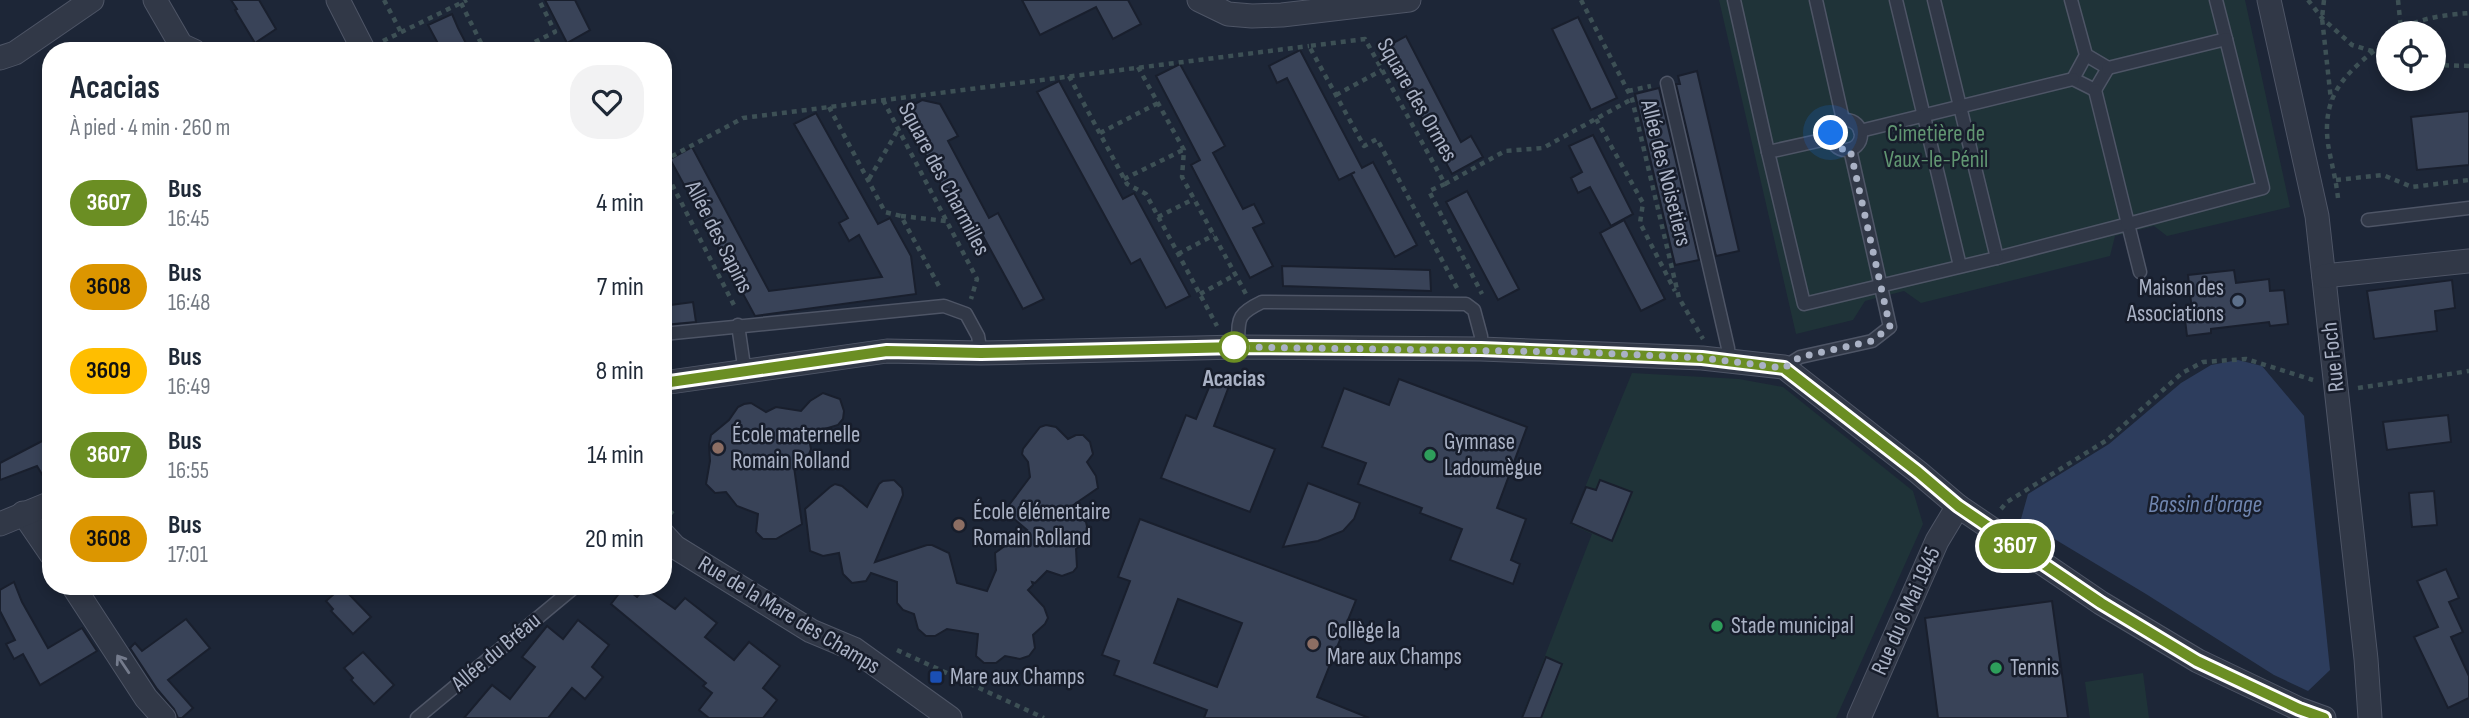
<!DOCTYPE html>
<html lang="fr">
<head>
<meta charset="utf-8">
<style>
	body { margin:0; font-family:"Sofia Sans Condensed",sans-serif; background:#f2f2f3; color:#1f2937; height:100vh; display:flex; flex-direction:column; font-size:26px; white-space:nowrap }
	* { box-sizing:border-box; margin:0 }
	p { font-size:23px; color:#747a83 }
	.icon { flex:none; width:38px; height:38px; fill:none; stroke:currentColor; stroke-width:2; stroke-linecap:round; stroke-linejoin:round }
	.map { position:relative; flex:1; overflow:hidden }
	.details { position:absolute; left:42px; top:42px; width:630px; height:553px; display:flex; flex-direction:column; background:#fff; border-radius:28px; box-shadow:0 4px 10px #0003 }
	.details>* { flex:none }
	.badge { padding:0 14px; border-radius:23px; font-size:24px; line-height:46px }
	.controls { position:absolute; left:2376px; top:21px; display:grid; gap:14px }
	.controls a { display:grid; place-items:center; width:70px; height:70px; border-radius:50%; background:#fff; box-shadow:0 4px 10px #0003; font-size:35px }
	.you { position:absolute; width:35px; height:35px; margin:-18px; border:5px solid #fff; border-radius:50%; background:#1a73e8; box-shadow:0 0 0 10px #1a73e833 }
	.map>.badge { position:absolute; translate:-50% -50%; box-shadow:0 0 0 4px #fff }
	.round { display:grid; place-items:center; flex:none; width:74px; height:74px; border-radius:28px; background:#f2f2f3 }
	.headline { display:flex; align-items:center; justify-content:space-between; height:119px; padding:0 28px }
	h1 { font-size:33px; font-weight:700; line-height:52px }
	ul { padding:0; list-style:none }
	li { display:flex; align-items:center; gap:21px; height:84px; padding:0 28px }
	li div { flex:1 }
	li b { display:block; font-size:26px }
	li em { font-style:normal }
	li .badge { min-width:77px; font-weight:700; text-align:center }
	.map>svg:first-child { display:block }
</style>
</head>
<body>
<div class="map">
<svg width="2469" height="718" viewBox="0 0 2469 718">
	<rect width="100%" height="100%" fill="#1d2637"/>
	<g fill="#1f3338">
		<polygon points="1719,0 2245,0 2290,207 2167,236 2154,226 2115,236 2110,256 1921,303 1904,291 1865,301 1853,320 1796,334"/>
		<polygon points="1632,373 1739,379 1783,387 1913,491 1923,524 1836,718 1521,718 1592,534 1570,524"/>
		<polygon points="2143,673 2149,718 2090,718 2085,682"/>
	</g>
	<polygon fill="#2d3d5d" points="2238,360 2262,366 2304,416 2330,670 2308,691 2274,675 2146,594 2021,519 2028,494 2109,444 2181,383 2211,365"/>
	<g fill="#394358" stroke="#191f2d" stroke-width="2" fill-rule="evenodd">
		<polygon points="231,0 259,0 276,29 255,43 235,10 237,9"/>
		<polygon points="545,0 575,0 590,30 567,43"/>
		<polygon points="1022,0 1128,0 1141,24 1113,39 1096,7 1040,35"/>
		<polygon points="452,14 458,28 470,51 442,51 428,25"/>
		<polygon points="1578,17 1617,98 1591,110 1552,29"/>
		<polygon points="1406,36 1461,142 1471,136 1483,157 1452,174 1384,48"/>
		<polygon points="1300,50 1362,168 1373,162 1417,245 1395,257 1351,174 1355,172 1339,180 1287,78 1277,83 1269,66"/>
		<polygon points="1180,64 1225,146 1213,153 1243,209 1254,204 1264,223 1253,228 1273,266 1250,278 1191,165 1200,160 1156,76"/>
		<polygon points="1697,71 1739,251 1716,256 1676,84 1680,84 1678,76"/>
		<polygon points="1059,81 1123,199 1134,193 1190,296 1166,308 1140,259 1131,264 1037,92"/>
		<polygon points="1659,88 1699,260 1675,265 1635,94"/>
		<polygon points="922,100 940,104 958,136 948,141 989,218 998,213 1044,299 1023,309 977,225 966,231 902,111"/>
		<polygon points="2469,111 2469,165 2417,170 2411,117"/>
		<polygon points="816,113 878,224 890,218 911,256 916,294 755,316 670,159 692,147 769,291 882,277 859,235 849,241 839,223 848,218 794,124"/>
		<polygon points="1593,135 1633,214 1611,226 1590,187 1578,193 1571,178 1582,172 1569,146"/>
		<polygon points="1467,191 1519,289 1498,300 1446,202"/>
		<polygon points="1624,220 1665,299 1641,311 1600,233"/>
		<polygon points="1282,266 1430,270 1431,291 1283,286"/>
		<polygon points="2234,270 2236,283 2269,279 2270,291 2284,290 2288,324 2270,326 2269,322 2211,329 2211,333 2187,336 2184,311 2192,311 2188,275"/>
		<polygon points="2452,280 2455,308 2435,311 2437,331 2374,339 2367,291"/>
		<polygon points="693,302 696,322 663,325 663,306"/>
		<polygon points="1399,379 1527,427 1497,508 1526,519 1511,560 1520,564 1513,584 1450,560 1462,529 1420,513 1422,508 1358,484 1366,463 1322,447 1344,388 1389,405"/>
		<polygon points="1212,380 1229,386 1214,426 1275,449 1250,512 1161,478 1186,415 1196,419"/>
		<polygon points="823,393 840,399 844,411 843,419 838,425 808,434 811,449 809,454 794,467 802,524 776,539 763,539 756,532 758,514 737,506 726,492 715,493 706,484 710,461 709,445 711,435 729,420 738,407 744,404 751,403 766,412 776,407 801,411 810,401"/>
		<polygon points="2448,415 2451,442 2387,450 2383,422"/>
		<polygon points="1046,425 1056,427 1068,439 1076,435 1083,435 1090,442 1093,454 1087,462 1096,476 1098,488 1069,508 1086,522 1089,535 1086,541 1076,549 1077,567 1073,572 1062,576 1047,571 1035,583 1032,582 1033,585 1028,590 1044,607 1048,618 1045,624 1033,635 1035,648 1029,656 1020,659 1005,656 996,663 984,663 976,656 978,634 947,629 935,636 926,636 918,629 914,614 903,610 897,603 897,582 871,573 866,581 852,583 843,574 839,553 823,556 810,551 805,509 830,487 835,484 842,486 867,507 879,484 883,481 894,480 902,488 903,495 875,562 927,545 932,545 949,553 957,583 987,591 996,570 995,553 1027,530 1012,517 1009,511 1009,505 1030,477 1028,462 1022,454 1023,449 1040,427"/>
		<polygon points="46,439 51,451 51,489 37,466 0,480 0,463"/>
		<polygon points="1600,480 1632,492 1612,541 1571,523 1586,487 1596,490"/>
		<polygon points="1308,483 1360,503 1354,519 1343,531 1318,541 1283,547"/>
		<polygon points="2434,491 2437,525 2412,527 2409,493"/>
		<path d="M1140,519L1356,600L1317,697L1369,718H1204L1207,710L1114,675L1119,661L1102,655L1130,581L1118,577ZM1178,599L1242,623L1217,687L1154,663Z"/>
		<polygon points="2446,569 2459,598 2449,602 2463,632 2451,637 2469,676 2469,698 2448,708 2414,637 2438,627 2417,581"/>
		<polygon points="14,582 22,602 48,648 82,628 97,651 40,685 23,654 14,659 6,644 15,640 0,611 0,590"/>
		<polygon points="342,587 371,617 353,634 331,611 333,609 326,601"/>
		<polygon points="624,587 637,597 645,588 675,609 685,598 717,623 705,637 734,660 749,642 780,666 763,688 777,700 763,718 709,718 699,710 712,693 703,686 706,683 611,604"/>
		<polygon points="2052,601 2068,718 1938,718 1925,618"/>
		<polygon points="186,619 210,648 168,680 193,708 182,718 178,718 174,709 157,689 130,648 135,643 142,651"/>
		<polygon points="578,620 609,645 592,667 603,677 585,699 572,688 548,718 464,718 492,685 510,699 535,667 522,657 547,626 563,639"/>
		<polygon points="363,652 394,685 374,704 351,680 353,678 344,668"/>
		<polygon points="1546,657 1562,664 1541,718 1522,718"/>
	</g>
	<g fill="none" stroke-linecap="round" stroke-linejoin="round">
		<defs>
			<g id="lane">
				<polyline points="1734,0 1768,152"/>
				<polyline points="1816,0 1843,120"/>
				<polyline points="1896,0 1960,266"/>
				<polyline points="1934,0 1997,258 2128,224 2140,272"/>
				<polyline points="2071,0 2086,55 2073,79 2095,90 2108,68 2086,55"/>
				<polyline points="2216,0 2226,39"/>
				<polyline points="1667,83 1728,348 1729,360"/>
				<polyline points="2095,90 2128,224 2263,188 2226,39 2108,68"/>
				<circle cx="1846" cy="135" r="15"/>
				<polyline points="1860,131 2073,79"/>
				<polyline points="1831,138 1768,152 1804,304 1997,258"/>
				<polyline points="2368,220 2469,208"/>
				<polyline points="738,325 745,373"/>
				<polyline points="663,334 944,306 966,314 978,336 981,353"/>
				<path d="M1238,347C1239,319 1235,315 1262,302L1466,304L1474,310L1481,336V349"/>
				<polyline points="1784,367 1800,357 1872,341 1890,327 1850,149"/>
				<polyline points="417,718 576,586"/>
			</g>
			<g id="street">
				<polyline points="155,0 181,45 194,51"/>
				<polyline points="338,0 364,51"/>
				<polyline points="1199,0 1228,14 1252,16 1282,15 1409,0"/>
				<polyline points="2269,0 2317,216 2366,659 2370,718"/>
				<polyline points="0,58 15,53 92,0"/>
				<polyline points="2324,276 2469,261"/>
				<polyline points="663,383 887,351 981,353 1238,347 1481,349 1702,358 1784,367 1918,472 1958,506 2101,603 2198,661 2299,709 2324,718"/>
				<polyline points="23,513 51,554"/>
				<polyline points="0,524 51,503"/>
				<polyline points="663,534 675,547 811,631 854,649 950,718"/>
				<polyline points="73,586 146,698 164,718"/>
				<polyline points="1859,718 1937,541 1958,506"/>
			</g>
		</defs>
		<use href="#lane" stroke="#4e5566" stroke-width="15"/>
		<use href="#street" stroke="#4e5566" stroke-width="25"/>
		<g stroke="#3d5055" stroke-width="4.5" stroke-dasharray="5 5" stroke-linecap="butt">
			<polyline points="384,0 401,32"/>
			<polyline points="1581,0 1632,99 1679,298 1703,339"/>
			<polyline points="2308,0 2322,18 2352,45 2389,56"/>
			<polyline points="2324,0 2322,18 2331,100"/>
			<polyline points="2398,0 2401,29"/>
			<polyline points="461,3 485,51"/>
			<path d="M2396,33C2415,18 2445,15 2469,13"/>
			<polyline points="383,41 467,0"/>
			<polyline points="531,44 535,51"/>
			<polyline points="517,51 555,32 539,0"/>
			<polyline points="2434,65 2469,66"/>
			<polyline points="1138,67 1184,150 1182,177 1246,294"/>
			<polyline points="1069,76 1127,184 1146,194 1217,326"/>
			<polyline points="1628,91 1651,86"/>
			<polyline points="1336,95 1382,70"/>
			<polyline points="883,100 977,279 971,299"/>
			<polyline points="829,107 885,212 901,216 941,290"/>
			<polyline points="1596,119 1643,203 1640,223 1675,291"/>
			<polyline points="1100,133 1158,103"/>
			<polyline points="663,161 743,118 1309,46"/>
			<polyline points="663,167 736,309"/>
			<polyline points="869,179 898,130"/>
			<polyline points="1124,179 1183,150"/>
			<polyline points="2336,180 2383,175 2412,187 2469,180"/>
			<polyline points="1445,184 1505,151 1543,148 1632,99"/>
			<polyline points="663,189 672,184"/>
			<path d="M2338,198C2336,179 2331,162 2328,144C2321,90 2350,70 2389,39"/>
			<polyline points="901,216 946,221"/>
			<polyline points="1158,217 1194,199"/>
			<polyline points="1178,254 1214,235"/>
			<polyline points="1457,288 1377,139 1364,146 1309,46 1365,39 1445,184 1429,191 1482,294"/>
			<polyline points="1200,294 1235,275"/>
			<polyline points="2358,388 2469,371"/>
			<polyline points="663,505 673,514"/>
			<polyline points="2001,509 2007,502 2107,440 2182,373 2203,362 2246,359 2313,380"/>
			<polyline points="897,650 1044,718"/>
		</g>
		<use href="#lane" stroke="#313847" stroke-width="12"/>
		<use href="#street" stroke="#313847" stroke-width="23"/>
	</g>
	<defs><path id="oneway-shaft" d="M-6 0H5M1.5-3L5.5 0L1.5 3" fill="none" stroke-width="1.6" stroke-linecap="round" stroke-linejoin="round" transform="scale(1.75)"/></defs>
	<use stroke="#747b8c" href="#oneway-shaft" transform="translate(123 664) rotate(-124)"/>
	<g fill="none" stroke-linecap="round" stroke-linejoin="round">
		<defs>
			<polyline id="line" points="663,383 887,351 981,353 1238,347 1481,349 1702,358 1784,368 1918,472 1958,506 2101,603 2197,661 2299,709 2324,718"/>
		</defs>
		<use href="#line" stroke="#fff" stroke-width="16"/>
		<use href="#line" stroke="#6b8e23" stroke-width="10"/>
		<polyline stroke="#aab2c5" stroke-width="7" stroke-dasharray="0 12.6" points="1234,347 1578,352 1702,358 1784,368 1800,357 1872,341 1890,327 1850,149 1842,149 1835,145 1831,133"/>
	</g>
	<circle fill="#5c6f8a" stroke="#171d2b" stroke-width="2.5" cx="2238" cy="301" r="7"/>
	<circle fill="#fff" stroke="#6b8e23" stroke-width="3.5" cx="1234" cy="347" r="14"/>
	<g fill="#8d6e63" stroke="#171d2b" stroke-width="2.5">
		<circle cx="718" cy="448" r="7"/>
		<circle cx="959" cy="525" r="7"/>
		<circle cx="1313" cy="644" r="7"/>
	</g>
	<g fill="#2e9e5b" stroke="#171d2b" stroke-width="2.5">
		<circle cx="1430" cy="455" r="7"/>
		<circle cx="1717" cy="626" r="7"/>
		<circle cx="1996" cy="668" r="7"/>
	</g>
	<rect fill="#1a4fb4" stroke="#171d2b" stroke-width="2.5" x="929" y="670" width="14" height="14" rx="3.5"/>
	<g text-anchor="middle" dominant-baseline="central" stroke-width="5" stroke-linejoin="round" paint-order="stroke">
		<g font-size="23" fill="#aab2c5" stroke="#171d2b">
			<text transform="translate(1417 100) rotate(60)">Square des Ormes</text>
			<text transform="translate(1666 173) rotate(76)">Allée des Noisetiers</text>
			<text transform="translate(944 179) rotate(62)">Square des Charmilles</text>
			<text transform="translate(719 237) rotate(63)">Allée des Sapins</text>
			<text transform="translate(2333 357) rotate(-96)">Rue Foch</text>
			<text transform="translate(1906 611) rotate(-66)">Rue du 8 Mai 1945</text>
			<text transform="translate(789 615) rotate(31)">Rue de la Mare des Champs</text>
			<text transform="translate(496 652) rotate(-40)">Allée du Bréau</text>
		</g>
		<g font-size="23" fill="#619672" stroke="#171d2b">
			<text x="1936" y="134">Cimetière de<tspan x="1936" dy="26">Vaux-le-Pénil</tspan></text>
		</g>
		<g font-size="23" fill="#aab2c5" stroke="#171d2b" text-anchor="start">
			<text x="2224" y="288" text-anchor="end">Maison des<tspan x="2224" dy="26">Associations</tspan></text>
			<text x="732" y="435">École maternelle<tspan x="732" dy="26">Romain Rolland</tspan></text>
			<text x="1444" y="442">Gymnase<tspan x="1444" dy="26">Ladoumègue</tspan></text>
			<text x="973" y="512">École élémentaire<tspan x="973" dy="26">Romain Rolland</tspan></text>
			<text x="1731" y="626">Stade municipal</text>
			<text x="1327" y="631">Collège la<tspan x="1327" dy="26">Mare aux Champs</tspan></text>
			<text x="2010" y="668">Tennis</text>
			<text x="950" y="677">Mare aux Champs</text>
		</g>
		<g font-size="23" font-weight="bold" fill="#aab2c5" stroke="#171d2b">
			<text x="1234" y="379">Acacias</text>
		</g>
		<g font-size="24" font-style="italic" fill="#7086b0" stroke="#171d2b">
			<text x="2205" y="504">Bassin d'orage</text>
		</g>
	</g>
</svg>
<div class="controls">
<a><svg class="icon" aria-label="locate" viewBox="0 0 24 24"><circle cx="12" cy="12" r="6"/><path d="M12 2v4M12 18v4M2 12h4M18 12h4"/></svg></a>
</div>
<div class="you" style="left:1831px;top:133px"></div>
<b class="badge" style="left:2015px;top:546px;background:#6b8e23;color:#fff">3607</b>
<section class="details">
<div class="headline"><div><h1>Acacias</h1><p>À pied · 4 min · 260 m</p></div><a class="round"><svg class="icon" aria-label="heart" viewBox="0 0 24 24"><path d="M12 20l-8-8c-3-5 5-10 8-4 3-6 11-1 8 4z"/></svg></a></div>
<ul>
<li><span class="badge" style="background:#6b8e23;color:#fff">3607</span><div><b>Bus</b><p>16:45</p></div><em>4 min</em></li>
<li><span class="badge" style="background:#dc9600;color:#111">3608</span><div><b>Bus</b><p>16:48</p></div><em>7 min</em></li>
<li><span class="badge" style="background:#ffbe00;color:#111">3609</span><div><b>Bus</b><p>16:49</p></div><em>8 min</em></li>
<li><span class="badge" style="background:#6b8e23;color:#fff">3607</span><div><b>Bus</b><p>16:55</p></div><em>14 min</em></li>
<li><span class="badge" style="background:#dc9600;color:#111">3608</span><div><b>Bus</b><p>17:01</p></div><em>20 min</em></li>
</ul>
</section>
</div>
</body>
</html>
